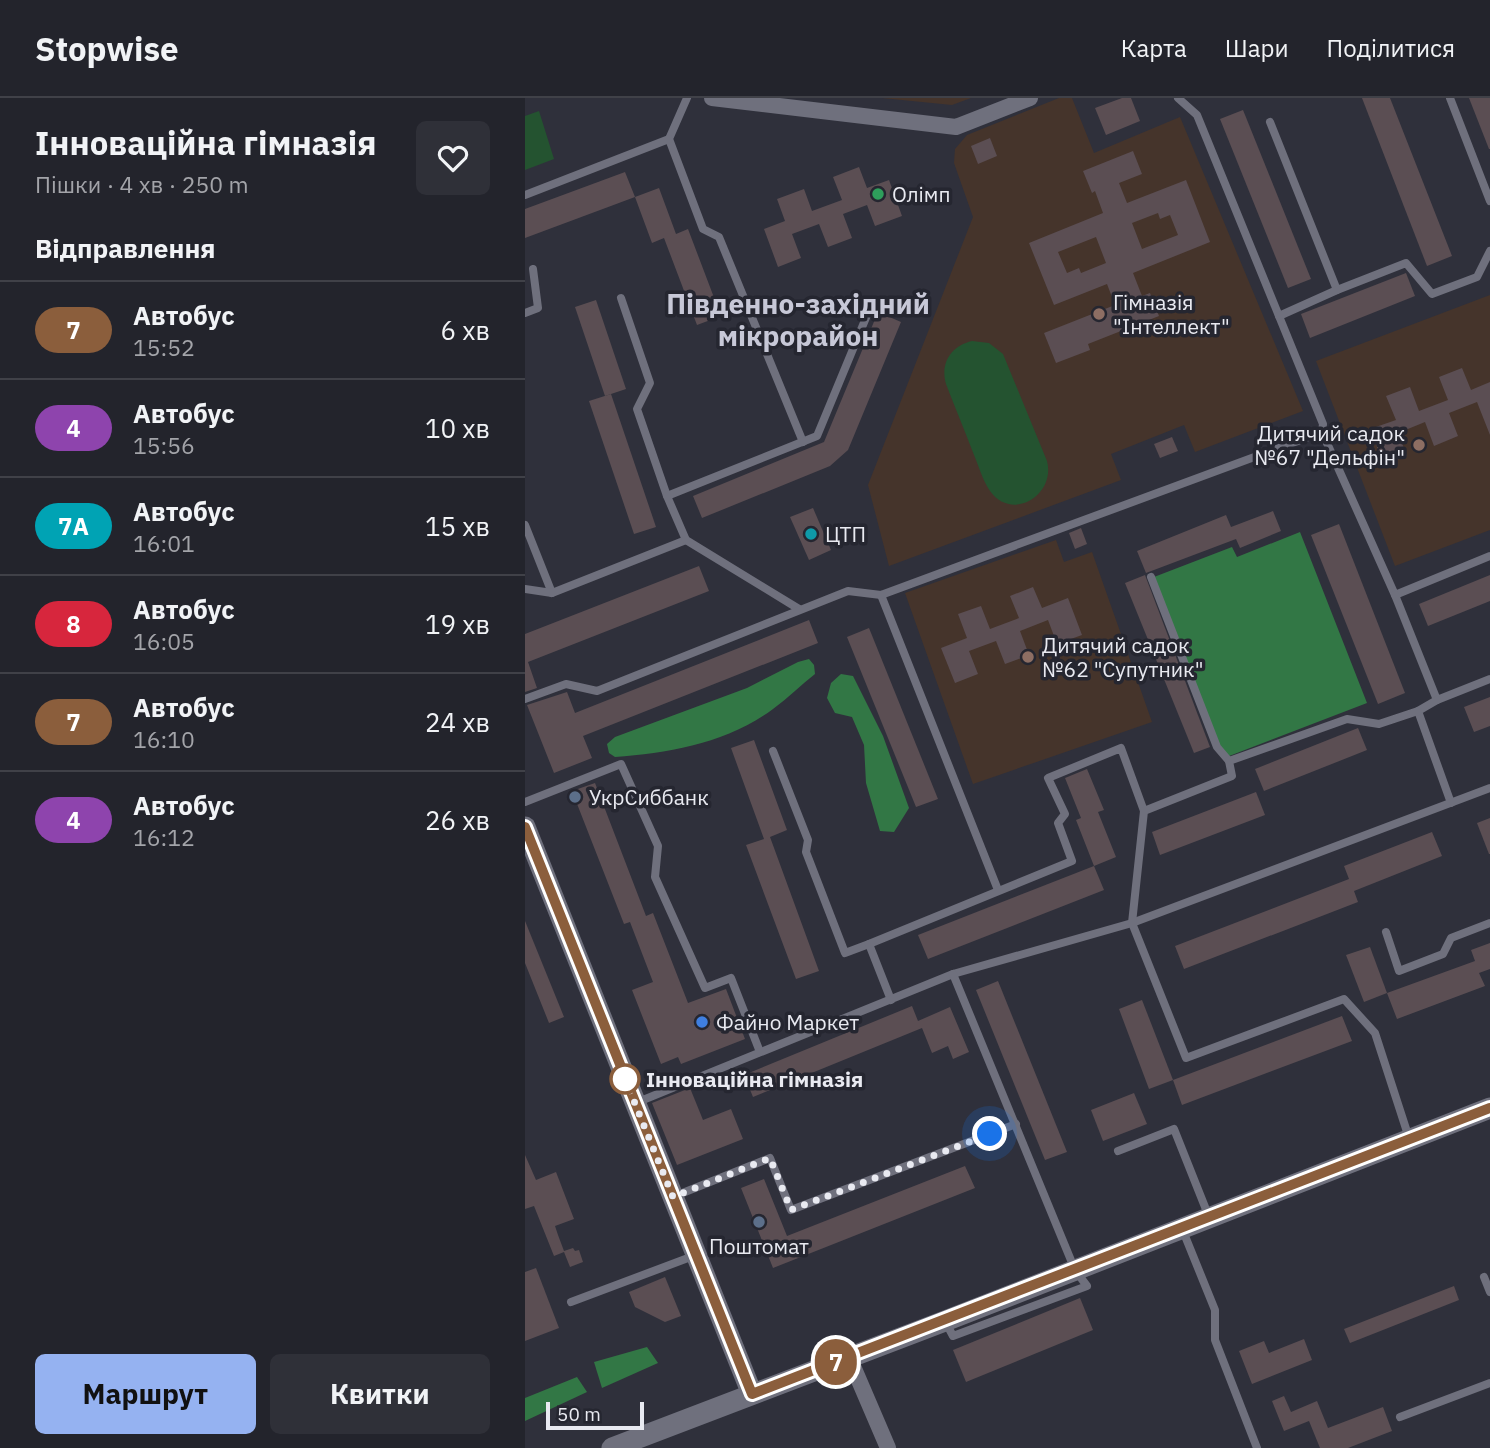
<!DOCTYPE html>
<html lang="uk">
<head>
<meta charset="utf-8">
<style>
	body { margin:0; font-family:"IBM Plex Sans",sans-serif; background:#2f3038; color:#f1f3f6; height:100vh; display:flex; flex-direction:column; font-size:26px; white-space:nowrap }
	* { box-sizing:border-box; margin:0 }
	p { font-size:23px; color:#a3a4a9 }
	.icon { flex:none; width:38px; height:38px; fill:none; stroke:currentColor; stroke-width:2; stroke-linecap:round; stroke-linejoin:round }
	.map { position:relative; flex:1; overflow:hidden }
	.side { display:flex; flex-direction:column; background:#23242c; width:525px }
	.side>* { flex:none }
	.badge { padding:0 14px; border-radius:23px; font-size:24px; line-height:46px }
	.scale { position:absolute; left:21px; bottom:18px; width:98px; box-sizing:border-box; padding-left:7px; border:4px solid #e9eaf1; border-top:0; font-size:19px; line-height:24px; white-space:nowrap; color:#e9eaf1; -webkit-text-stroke:5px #252630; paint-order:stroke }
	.you { position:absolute; width:35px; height:35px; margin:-18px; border:5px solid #fff; border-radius:50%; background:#1a73e8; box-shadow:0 0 0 10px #1a73e833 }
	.map>.badge { position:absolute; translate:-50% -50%; box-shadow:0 0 0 4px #fff }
	h2 { padding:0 35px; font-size:26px; line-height:63px }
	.round { display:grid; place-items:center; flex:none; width:74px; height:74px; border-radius:10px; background:#2f3038 }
	.overview { display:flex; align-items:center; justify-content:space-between; height:119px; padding:0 35px }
	h1 { font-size:33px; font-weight:700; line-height:52px }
	.cta { display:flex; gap:14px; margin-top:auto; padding:14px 35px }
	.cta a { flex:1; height:80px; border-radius:10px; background:#95b2f1; color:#111; font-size:28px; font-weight:700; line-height:80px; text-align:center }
	.cta a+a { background:#2f3038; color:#f1f3f6 }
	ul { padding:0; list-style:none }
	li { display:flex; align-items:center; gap:21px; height:98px; padding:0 35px; border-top:2px solid #404148 }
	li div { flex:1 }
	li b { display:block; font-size:26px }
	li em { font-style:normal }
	li .badge { min-width:77px; font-weight:700; text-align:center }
	header { display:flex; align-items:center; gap:42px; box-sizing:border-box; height:98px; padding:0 35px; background:#23242c; border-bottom:2px solid #404148 }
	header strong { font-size:33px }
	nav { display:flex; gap:38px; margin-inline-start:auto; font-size:24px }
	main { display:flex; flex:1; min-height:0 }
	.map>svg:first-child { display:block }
</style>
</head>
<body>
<header>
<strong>Stopwise</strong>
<nav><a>Карта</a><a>Шари</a><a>Поділитися</a></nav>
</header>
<main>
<section class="side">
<div class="overview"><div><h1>Інноваційна гімназія</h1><p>Пішки · 4 хв · 250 m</p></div><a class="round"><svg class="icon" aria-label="heart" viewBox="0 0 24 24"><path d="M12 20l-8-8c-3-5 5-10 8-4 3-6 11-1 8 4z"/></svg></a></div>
<h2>Відправлення</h2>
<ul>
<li><span class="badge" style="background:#8b5e3c;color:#fff">7</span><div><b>Автобус</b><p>15:52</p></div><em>6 хв</em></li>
<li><span class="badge" style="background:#8e44ad;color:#fff">4</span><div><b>Автобус</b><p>15:56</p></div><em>10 хв</em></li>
<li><span class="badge" style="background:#00a3b4;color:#fff">7А</span><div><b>Автобус</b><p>16:01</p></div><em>15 хв</em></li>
<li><span class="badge" style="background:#d7263d;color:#fff">8</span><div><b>Автобус</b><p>16:05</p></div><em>19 хв</em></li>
<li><span class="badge" style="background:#8b5e3c;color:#fff">7</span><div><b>Автобус</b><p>16:10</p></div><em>24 хв</em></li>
<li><span class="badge" style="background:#8e44ad;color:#fff">4</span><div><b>Автобус</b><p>16:12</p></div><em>26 хв</em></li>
</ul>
<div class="cta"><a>Маршрут</a><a>Квитки</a></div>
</section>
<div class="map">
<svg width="965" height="1350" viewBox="0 0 965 1350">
	<rect width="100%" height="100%" fill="#2f303b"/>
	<g fill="#45342b">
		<polygon points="357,0 446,0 427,7"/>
		<polygon points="534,0 547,0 569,55 655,19 778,313 670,354 659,327 586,356 596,382 364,468 343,387 448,119 429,65 430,51 442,37"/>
		<polygon points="965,197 965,432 870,468 791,263"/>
		<polygon points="531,442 539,464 567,454 627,624 448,686 380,495"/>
	</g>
	<g fill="#245330">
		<polygon points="14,13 29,61 0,72 0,18"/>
		<path d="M447,243L464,245L478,256L522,363C531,397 487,424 465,393C458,383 454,369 449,357C440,333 430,310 421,286C415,265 426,248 447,243Z"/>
	</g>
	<g fill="#327745">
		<polygon points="775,434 842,605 699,660 629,479 707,449 712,459"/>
		<path d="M284,561L289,567L290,576C276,587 263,600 248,611C202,645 145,655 90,659L84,655L82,646L90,639L222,590L273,564Z"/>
		<polygon points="316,576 328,578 358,638 384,710 369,734 355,733 341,685 339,647 327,619 310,615 302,600 306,585"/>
		<polygon points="122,1249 133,1265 77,1290 69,1264"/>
		<polygon points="52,1279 62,1294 0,1323 0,1300"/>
	</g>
	<g fill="#5b4e53" fill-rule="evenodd">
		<polygon points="597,0 606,0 615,23 581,37 570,10"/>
		<polygon points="837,0 865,0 927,158 902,168"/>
		<polygon points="944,0 965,0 965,51 964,51"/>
		<polygon points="718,12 786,181 763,190 695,21"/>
		<polygon points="465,40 472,58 453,66 446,48"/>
		<path d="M608,53L617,76L594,85L602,105L661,82L685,144L608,175L617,198L625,195L634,218L563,246L565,252L531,265L519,235L590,207L582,186L529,207L504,145L578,115L570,93L567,95L558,73ZM633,115L635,121L645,117L653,137L617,151L607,125ZM571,139L581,165L556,175L554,170L542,175L533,154Z"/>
		<polygon points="334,69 342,90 364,82 377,118 350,128 342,107 318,116 327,140 303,149 294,126 267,136 276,160 253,169 239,131 260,123 252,101 279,91 287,113 317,102 308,79"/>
		<polygon points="100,74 110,99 0,140 0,111"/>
		<polygon points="134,90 151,136 163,131 196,218 172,227 139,140 127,145 110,99"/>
		<polygon points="881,175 890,198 785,240 776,216"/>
		<polygon points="71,202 101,291 80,298 50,209"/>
		<polygon points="353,214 376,224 323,352 305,368 177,420 168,398 299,344"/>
		<polygon points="937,270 946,292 965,284 965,337 952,304 924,315 933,338 909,348 900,324 873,335 882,358 859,367 845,331 871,322 861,298 885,289 894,313 923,302 914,279"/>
		<polygon points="86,296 131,429 109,436 64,303"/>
		<polygon points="647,339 653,353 635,360 629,346"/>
		<polygon points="288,410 306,452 284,462 265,419"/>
		<polygon points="748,413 756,433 715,450 711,441 621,475 612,453 701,417 706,429"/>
		<polygon points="814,426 880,595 853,606 786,437"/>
		<polygon points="556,430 562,446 550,451 544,435"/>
		<polygon points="174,468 184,493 3,564 12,590 0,594 0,536"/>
		<polygon points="620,477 685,649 669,655 600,485"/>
		<polygon points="965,477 965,503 903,528 894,506"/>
		<polygon points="508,489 517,510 543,500 557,537 532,546 523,522 495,533 504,557 480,566 471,543 444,553 453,576 430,585 416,550 442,540 433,516 456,508 465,531 494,520 485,498"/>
		<polygon points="284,522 293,545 58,638 67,660 29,675 2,607 42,594 50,615"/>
		<polygon points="344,530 413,701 391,709 322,539"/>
		<polygon points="965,599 965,628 949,634 939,609"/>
		<polygon points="833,630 842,652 739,693 730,671"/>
		<polygon points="229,642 262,732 245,739 294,873 271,881 221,747 239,741 206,650"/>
		<polygon points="562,671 579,712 573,714 591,759 569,768 551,722 556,720 540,680"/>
		<polygon points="70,685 121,818 128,815 163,905 201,891 220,941 156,966 153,959 136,966 107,892 128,884 105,824 99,826 47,693"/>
		<polygon points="731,694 740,717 635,757 627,734"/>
		<polygon points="965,720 965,756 964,756 952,725"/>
		<polygon points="907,734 917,758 829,793 833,804 659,871 650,848 824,781 819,768"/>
		<polygon points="569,768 579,792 403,861 393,837"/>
		<polygon points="0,823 39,919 24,925 0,865"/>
		<polygon points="965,845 965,871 954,875 960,888 872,921 862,895 950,863 946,852"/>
		<polygon points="845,849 862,895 839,904 821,857"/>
		<polygon points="473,883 542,1054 520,1062 451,892"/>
		<polygon points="617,902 648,982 624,991 594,911"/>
		<polygon points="387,908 393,923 425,909 444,954 428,961 423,948 407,955 397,930 228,999 219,977"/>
		<polygon points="817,918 827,943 657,1007 648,982"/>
		<polygon points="165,990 178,1022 206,1011 218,1041 152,1067 127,1005"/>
		<polygon points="609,995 622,1026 578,1043 566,1012"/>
		<polygon points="0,1057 11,1082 31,1074 49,1121 30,1128 33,1137 39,1153 48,1150 50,1153 54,1152 58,1164 45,1169 39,1154 29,1158 9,1108 0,1111"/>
		<polygon points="440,1068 450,1090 248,1170 216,1090 239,1081 262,1138"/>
		<polygon points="11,1170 34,1230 0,1243 0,1174"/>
		<polygon points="140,1179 156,1218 140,1224 110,1209 104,1194"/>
		<polygon points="929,1188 934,1202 825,1245 819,1231"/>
		<polygon points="555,1200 568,1232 441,1284 428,1252"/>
		<polygon points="779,1241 787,1262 727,1286 714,1253 739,1243 744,1255"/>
		<polygon points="759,1298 766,1314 792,1303 803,1330 858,1309 867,1333 823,1350 795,1350 784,1323 759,1333 747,1303"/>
	</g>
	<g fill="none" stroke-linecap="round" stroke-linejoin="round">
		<g stroke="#6f707d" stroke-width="8">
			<polyline points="162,0 144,41 178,131 194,139 278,344"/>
			<polyline points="653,0 672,17 798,326 797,334 870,497 965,458"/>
			<polyline points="925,0 965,103"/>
			<polyline points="745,24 812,192"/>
			<polyline points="0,97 144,41"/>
			<polyline points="96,200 125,285 112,311 142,398"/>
			<polyline points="0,215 13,210 8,171"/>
			<polyline points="754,218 812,192 881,165 907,196 952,179 965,153"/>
			<polyline points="0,427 27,495"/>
			<polyline points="626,479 692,649 704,663"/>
			<polyline points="0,491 27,495 161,442"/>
			<polyline points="356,497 473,792"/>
			<polyline points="870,497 912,602 965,581"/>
			<polyline points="274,511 161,442 142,398 292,338 345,210"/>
			<polyline points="0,601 41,586 72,593 323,493 356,497 797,334"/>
			<polyline points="912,602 893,613 926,705"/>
			<polyline points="248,653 283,742 281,754 320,855 344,846"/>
			<polyline points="0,704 96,666 133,748 130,779 180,890 206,880 235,954"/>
			<polyline points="861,834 874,873 918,856 926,840 965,825"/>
			<polyline points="366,902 344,846 547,763 533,725 540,716 523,680 596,650 619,713"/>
			<polyline points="113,1004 428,876 607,825 965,690"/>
			<polyline points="884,1040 850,935 819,901 661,960 607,825 619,713 707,678 704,663 822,621 854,626 893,613"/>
			<polyline points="593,1053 649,1031 684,1119"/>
			<polyline points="150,1098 245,1060 266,1112 491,1026"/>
			<polyline points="658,1133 690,1212 690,1242 732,1350"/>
			<polyline points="959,1179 965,1194"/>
			<polyline points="46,1204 171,1157"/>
			<polyline points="420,1223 428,1238 562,1188 550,1172 428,876"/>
			<polyline points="875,1319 965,1285"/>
		</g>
		<g stroke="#6f707d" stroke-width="16">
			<polyline points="187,0 431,29 505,0"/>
			<polyline points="324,1259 363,1350"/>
		</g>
		<g stroke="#6f707d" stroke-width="21">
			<polyline points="0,729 227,1296"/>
			<polyline points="87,1350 420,1223 965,1010"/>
		</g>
	</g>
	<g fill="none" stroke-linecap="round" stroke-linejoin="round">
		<defs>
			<polyline id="line" points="0,729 227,1296 965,1010"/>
		</defs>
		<use href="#line" stroke="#fff" stroke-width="16"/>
		<use href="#line" stroke="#8b5e3c" stroke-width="10"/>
		<polyline stroke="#e9eaf1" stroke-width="7" stroke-dasharray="0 12.6" points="100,981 148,1099 245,1060 266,1112 465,1036"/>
	</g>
	<circle fill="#2e9e5b" stroke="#252630" stroke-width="2.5" cx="353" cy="96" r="7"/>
	<g fill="#8d6e63" stroke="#252630" stroke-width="2.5">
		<circle cx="574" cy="216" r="7"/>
		<circle cx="894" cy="347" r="7"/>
		<circle cx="503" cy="559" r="7"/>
	</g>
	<circle fill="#0f9aa8" stroke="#252630" stroke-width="2.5" cx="286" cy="436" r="7"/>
	<g fill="#5c6f8a" stroke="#252630" stroke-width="2.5">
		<circle cx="50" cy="699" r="7"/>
		<circle cx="234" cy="1124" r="7"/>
	</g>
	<circle fill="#3f7fe0" stroke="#252630" stroke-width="2.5" cx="177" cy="924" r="7"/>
	<circle fill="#fff" stroke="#8b5e3c" stroke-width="3.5" cx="100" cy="981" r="14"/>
	<g text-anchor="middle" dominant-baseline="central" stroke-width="7" stroke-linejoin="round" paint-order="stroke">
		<g font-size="21" fill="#e9eaf1" stroke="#252630" text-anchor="start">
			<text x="367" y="96">Олімп</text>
			<text x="588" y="204">Гімназія<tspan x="588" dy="24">"Інтеллект"</tspan></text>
			<text x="880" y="335" text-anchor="end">Дитячий садок<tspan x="880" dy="24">№67 "Дельфін"</tspan></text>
			<text x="300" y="436">ЦТП</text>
			<text x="517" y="547">Дитячий садок<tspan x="517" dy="24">№62 "Супутник"</tspan></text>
			<text x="64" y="699">УкрСиббанк</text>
			<text x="191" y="924">Файно Маркет</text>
			<text x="234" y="1148" text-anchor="middle">Поштомат</text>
		</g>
		<g font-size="21" font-weight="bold" fill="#e9eaf1" stroke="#252630" text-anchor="start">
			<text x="121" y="981">Інноваційна гімназія</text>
		</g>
		<g font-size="28" font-weight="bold" fill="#c7c8d7" stroke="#252630">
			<text x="273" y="205">Південно-західний<tspan x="273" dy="32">мікрорайон</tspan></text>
		</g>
	</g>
</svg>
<div class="scale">50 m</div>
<div class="you" style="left:465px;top:1036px"></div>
<b class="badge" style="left:311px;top:1264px;background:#8b5e3c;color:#fff">7</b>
</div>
</main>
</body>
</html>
